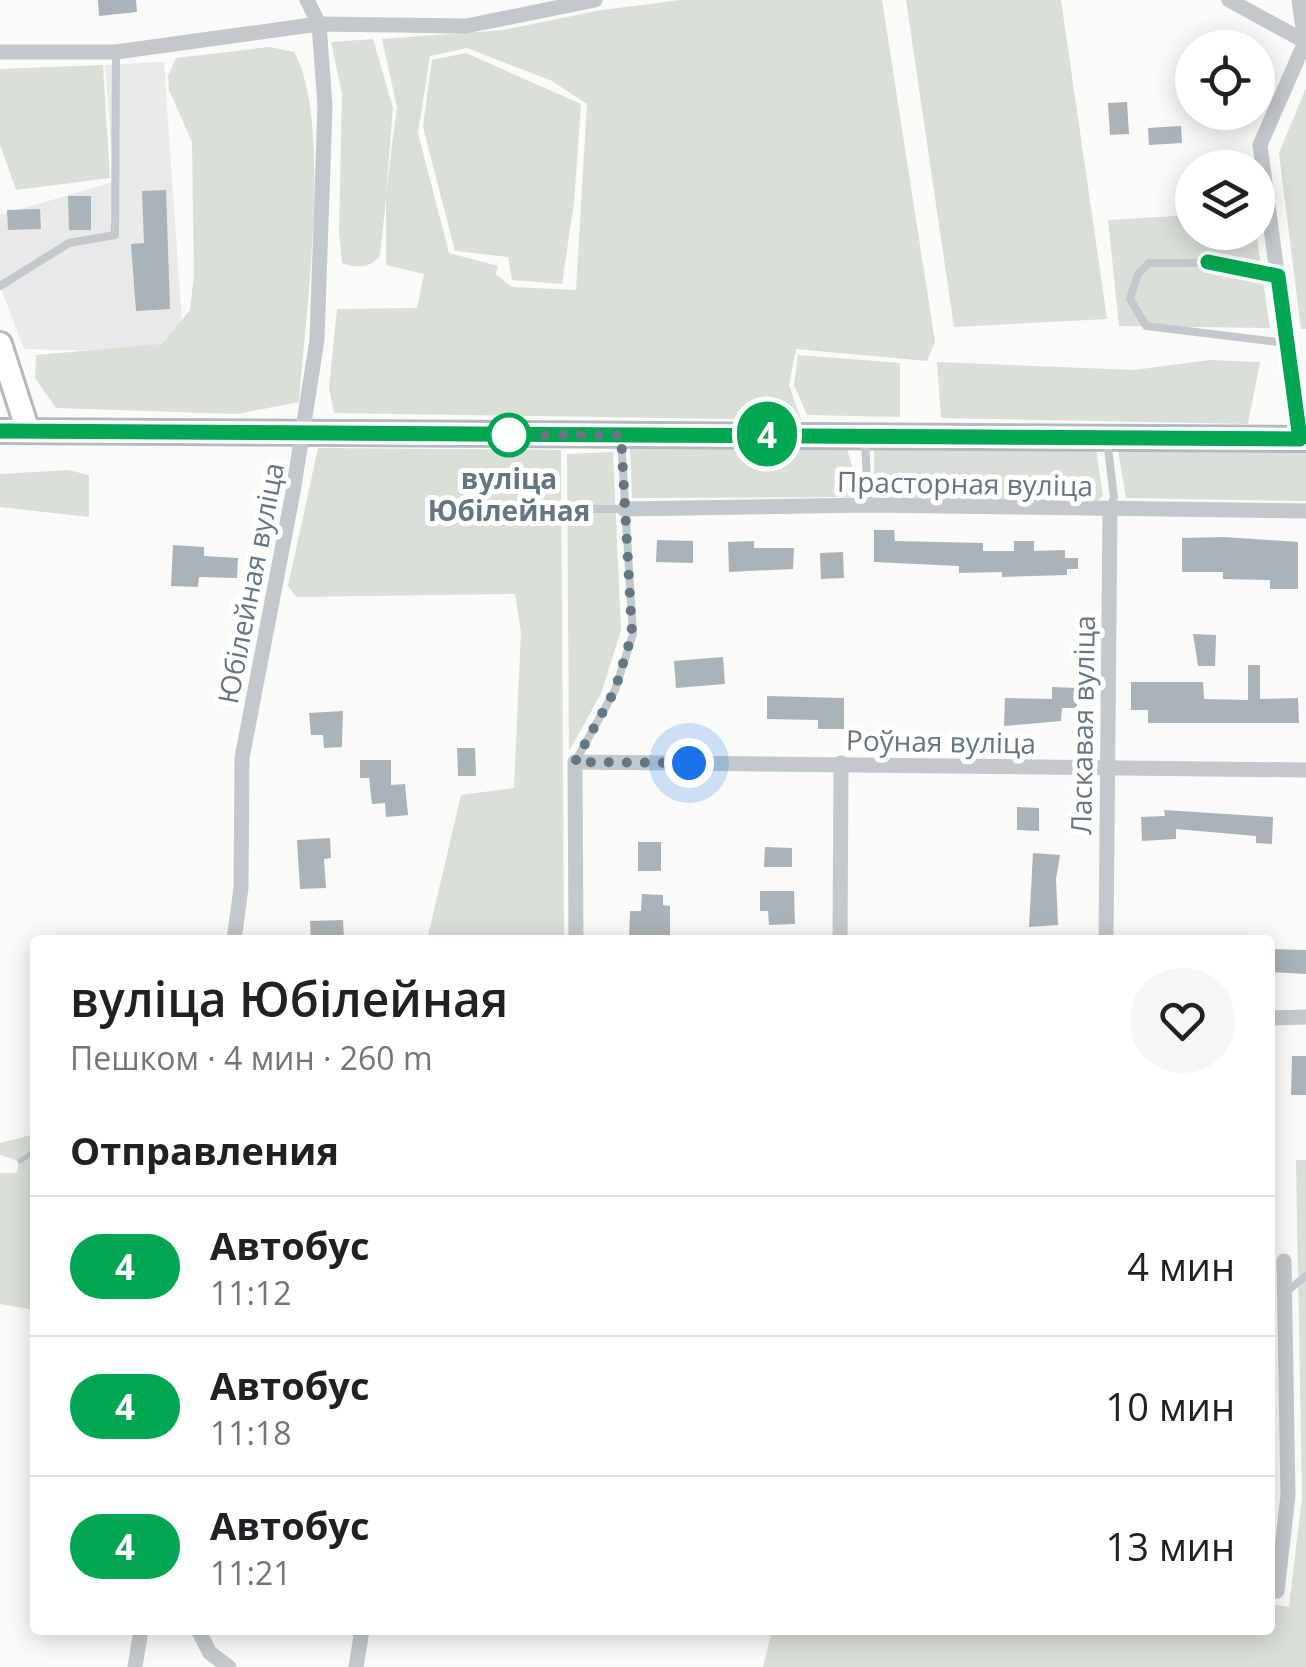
<!DOCTYPE html>
<html lang="ru">
<head>
<meta charset="utf-8">
<style>
	body { margin:0; font-family:"Open Sans",sans-serif; background:#f6f6f6; color:#202124; height:100vh; display:flex; flex-direction:column; font-size:38px; white-space:nowrap }
	* { box-sizing:border-box; margin:0 }
	p { font-size:32px; color:#757577 }
	.icon { flex:none; width:55px; height:55px; fill:none; stroke:currentColor; stroke-width:2; stroke-linecap:round; stroke-linejoin:round }
	.map { position:relative; flex:1; overflow:hidden }
	.drawer { position:absolute; left:30px; top:935px; width:1245px; height:700px; display:flex; flex-direction:column; background:#fff; border-radius:10px; box-shadow:0 5px 25px #0003 }
	.drawer>* { flex:none }
	.badge { padding:0 20px; border-radius:32px; font-size:35px; line-height:65px }
	.fabs { position:absolute; left:1175px; top:30px; display:grid; gap:20px }
	.fabs a { display:grid; place-items:center; width:100px; height:100px; border-radius:50%; background:#fff; box-shadow:0 5px 25px #0003; font-size:50px }
	.you { position:absolute; width:50px; height:50px; margin:-25px; border:8px solid #fff; border-radius:50%; background:#1a73e8; box-shadow:0 0 0 15px #1a73e833 }
	.map>.badge { position:absolute; translate:-50% -50%; box-shadow:0 0 0 5px #fff }
	h2 { padding:0 40px; font-size:38px; line-height:90px }
	.round { display:grid; place-items:center; flex:none; width:105px; height:105px; border-radius:52px; background:#f6f6f6 }
	.head { display:flex; align-items:center; justify-content:space-between; height:170px; padding:0 40px }
	h1 { font-size:48px; font-weight:600; line-height:75px }
	ul { padding:0; list-style:none }
	li { display:flex; align-items:center; gap:30px; height:140px; padding:0 40px; border-top:2px solid #e0e0e0 }
	li div { flex:1 }
	li b { display:block; font-size:38px }
	li em { font-style:normal }
	li .badge { min-width:110px; font-weight:700; text-align:center }
	.map>svg:first-child { display:block }
</style>
</head>
<body>
<div class="map">
<svg width="1306" height="1667" viewBox="0 0 1306 1667">
	<rect width="100%" height="100%" fill="#fafaf8"/>
	<polygon fill="#e8e9e9" points="164,62 184,353 24,349 0,286 0,215 114,182 105,65"/>
	<g fill="#dadfd7" fill-rule="evenodd">
		<path d="M681,0H882L935,342L927,361L796,349L789,385L801,420L334,413L329,388L337,309L417,308L424,274L386,265V198L380,256C369,269 356,268 342,263L339,231L342,94L331,42L373,39L393,108L386,194L397,107L382,39L503,30L602,10ZM467,48L552,81L587,104L576,290L512,287L496,274L498,266L449,253L418,133L430,56Z"/>
		<polygon points="906,0 1061,0 1107,319 954,327"/>
		<path d="M270,47L294,52C333,121 305,317 299,402L237,414L56,408L35,378L36,355L162,344L190,310L194,275L192,142L169,90L168,76L176,58Z"/>
		<polygon points="466,53 581,104 574,203 562,284 512,280 508,257 455,251 423,127 432,60"/>
		<polygon points="103,65 110,178 16,190 0,144 0,69"/>
		<polygon points="1306,88 1306,329 1301,329 1279,153"/>
		<polygon points="1192,215 1192,232 1256,233 1270,328 1119,326 1108,220"/>
		<polygon points="798,355 900,363 900,417 807,415 794,385"/>
		<polygon points="1210,360 1260,362 1248,424 941,418 937,362 1134,370"/>
		<polygon points="874,443 1096,449 1103,496 1096,502 882,501 874,481"/>
		<polygon points="318,448 561,450 564,940 427,940 461,795 514,788 521,632 515,594 296,597 288,586"/>
		<polygon points="630,448 847,449 853,469 852,497 632,498"/>
		<polygon points="1118,450 1306,451 1306,501 1126,498"/>
		<polygon points="613,452 621,630 601,694 569,751 567,454"/>
		<polygon points="68,470 89,475 89,517 0,507 0,474"/>
		<polygon points="35,1134 35,1310 0,1304 0,1173 17,1173 19,1161 0,1155 0,1143"/>
		<polygon points="1296,1160 1306,1160 1306,1667 763,1667 772,1630 1270,1630 1270,1604 1289,1607 1302,1497"/>
	</g>
	<g fill="none" stroke-linecap="round" stroke-linejoin="round">
		<polyline stroke="#bbc7cb" stroke-width="5" points="20,1161 35,1151"/>
	</g>
	<g fill="#aab3b9">
		<polygon points="98,0 136,0 137,12 99,16"/>
		<polygon points="1127,102 1129,134 1110,135 1108,103"/>
		<polygon points="1181,126 1182,143 1149,145 1148,128"/>
		<polygon points="166,190 170,309 136,311 131,244 144,243 142,191"/>
		<polygon points="68,196 91,196 91,230 69,230"/>
		<polygon points="40,209 41,229 8,230 7,210"/>
		<polygon points="874,530 894,530 895,541 983,543 983,551 1014,551 1014,541 1034,541 1034,551 1065,550 1065,558 1078,558 1078,569 1067,569 1067,575 1002,577 1002,572 959,573 959,566 874,562"/>
		<polygon points="1224,537 1298,542 1298,589 1270,589 1270,580 1223,579 1223,572 1182,572 1182,538"/>
		<polygon points="657,540 693,541 693,563 656,562"/>
		<polygon points="754,541 754,548 794,548 793,569 729,572 728,542"/>
		<polygon points="173,545 204,547 204,556 238,558 237,578 199,577 198,587 171,586"/>
		<polygon points="843,552 844,578 821,579 820,553"/>
		<polygon points="1193,634 1216,635 1215,666 1198,666"/>
		<polygon points="723,657 725,684 676,688 674,661"/>
		<polygon points="1248,665 1260,665 1260,699 1298,698 1299,723 1148,723 1148,710 1131,710 1131,682 1203,682 1204,699 1248,700"/>
		<polygon points="1052,687 1077,688 1077,708 1062,708 1061,721 1004,726 1005,698 1052,699"/>
		<polygon points="767,696 844,698 844,729 818,729 818,720 767,719"/>
		<polygon points="343,711 342,747 324,748 323,735 311,735 309,713"/>
		<polygon points="457,748 475,748 476,776 458,776"/>
		<polygon points="360,760 391,760 391,785 405,784 408,815 386,817 385,803 372,804 369,778 360,778"/>
		<polygon points="1017,807 1039,808 1039,831 1017,830"/>
		<polygon points="1164,810 1273,817 1272,844 1256,843 1256,836 1176,829 1176,839 1142,841 1141,817 1165,816"/>
		<polygon points="330,838 331,858 324,859 326,888 300,889 297,840"/>
		<rect x="638" y="842" width="23" height="29"/>
		<polygon points="765,847 792,848 792,867 764,867"/>
		<polygon points="1033,853 1060,855 1056,879 1058,925 1029,927"/>
		<polygon points="760,891 794,891 795,924 769,925 768,911 760,911"/>
		<polygon points="642,894 663,895 663,905 670,906 670,940 629,940 630,911 641,911"/>
		<polygon points="343,920 344,939 311,940 310,921"/>
		<polygon points="1270,949 1306,950 1306,974 1270,972"/>
		<polygon points="1292,1056 1306,1056 1306,1095 1291,1095"/>
	</g>
	<g fill="none" stroke-linecap="round" stroke-linejoin="round">
		<defs>
			<g id="secondary">
				<polyline points="0,344 28,431"/>
				<polyline points="0,431 1306,439"/>
			</g>
		</defs>
		<use href="#secondary" stroke="#b3babf" stroke-width="28"/>
		<g stroke="#c3c8cc" stroke-width="8">
			<polyline points="1278,276 1208,263 1149,263 1138,274 1130,299 1146,326 1286,343"/>
			<polyline points="0,286 69,243 115,235 116,52"/>
			<polyline points="865,439 868,505"/>
			<polyline points="1107,441 1114,497 1110,510"/>
			<polyline points="458,509 624,509"/>
			<polyline points="575,762 615,690 633,634 621,439"/>
			<polyline points="1286,1292 1306,1276"/>
		</g>
		<g stroke="#c3c8cc" stroke-width="15">
			<polyline points="1229,0 1306,42"/>
			<polyline points="0,52 116,52 319,24 466,26 595,0"/>
			<polyline points="1299,439 1260,145 1305,42 1299,0"/>
			<polyline points="624,509 868,505 1306,511"/>
			<polyline points="234,940 241,888 242,758 293,492 317,340 325,106 319,24 307,0"/>
			<polyline points="576,940 575,762 1306,770"/>
			<polyline points="840,940 841,763"/>
			<polyline points="1106,940 1110,510"/>
			<polyline points="1270,1018 1306,1017"/>
			<polyline points="1270,1590 1277,1591 1288,1496 1284,1261"/>
			<polyline points="198,1630 210,1653 229,1667"/>
			<polyline points="135,1667 141,1630"/>
			<polyline points="356,1667 362,1630"/>
		</g>
		<use href="#secondary" stroke="#fff" stroke-width="22"/>
	</g>
	<g fill="none" stroke-linecap="round" stroke-linejoin="round">
		<defs>
			<polyline id="line" points="0,431 1300,439 1278,276 1208,262"/>
		</defs>
		<use href="#line" stroke="#fff" stroke-width="22"/>
		<use href="#line" stroke="#00a651" stroke-width="15"/>
		<polyline stroke="#657683" stroke-width="10" stroke-dasharray="0 18" points="509,435 621,435 632,634 615,690 575,762 689,763"/>
	</g>
	<circle fill="#fff" stroke="#00a651" stroke-width="5" cx="509" cy="435" r="20"/>
	<g text-anchor="middle" dominant-baseline="central" stroke-width="10" stroke-linejoin="round" paint-order="stroke">
		<g font-size="28" font-weight="bold" fill="#657683" stroke="#fff">
			<text x="509" y="478">вуліца<tspan x="509" dy="32">Юбілейная</tspan></text>
		</g>
		<g font-size="28" fill="#657683" stroke="#fff">
			<text transform="translate(965 483) rotate(1)">Прасторная вуліца</text>
			<text transform="translate(250 583) rotate(-79)">Юбілейная вуліца</text>
			<text transform="translate(1082 725) rotate(-89)">Ласкавая вуліца</text>
			<text transform="translate(941 741) rotate(1)">Роўная вуліца</text>
		</g>
	</g>
</svg>
<div class="fabs">
<a><svg class="icon" aria-label="locate" viewBox="0 0 24 24"><circle cx="12" cy="12" r="6"/><path d="M12 2v4M12 18v4M2 12h4M18 12h4"/></svg></a>
<a><svg class="icon" aria-label="layers" viewBox="0 0 24 24"><path d="M12 4l9 5-9 5-9-5zM3 14l9 5 9-5"/></svg></a>
</div>
<div class="you" style="left:689px;top:763px"></div>
<b class="badge" style="left:767px;top:434px;background:#00a651;color:#fff">4</b>
<section class="drawer">
<div class="head"><div><h1>вуліца Юбілейная</h1><p>Пешком · 4 мин · 260 m</p></div><a class="round"><svg class="icon" aria-label="heart" viewBox="0 0 24 24"><path d="M12 20l-8-8c-3-5 5-10 8-4 3-6 11-1 8 4z"/></svg></a></div>
<h2>Отправления</h2>
<ul>
<li><span class="badge" style="background:#00a651;color:#fff">4</span><div><b>Автобус</b><p>11:12</p></div><em>4 мин</em></li>
<li><span class="badge" style="background:#00a651;color:#fff">4</span><div><b>Автобус</b><p>11:18</p></div><em>10 мин</em></li>
<li><span class="badge" style="background:#00a651;color:#fff">4</span><div><b>Автобус</b><p>11:21</p></div><em>13 мин</em></li>
</ul>
</section>
</div>
</body>
</html>
